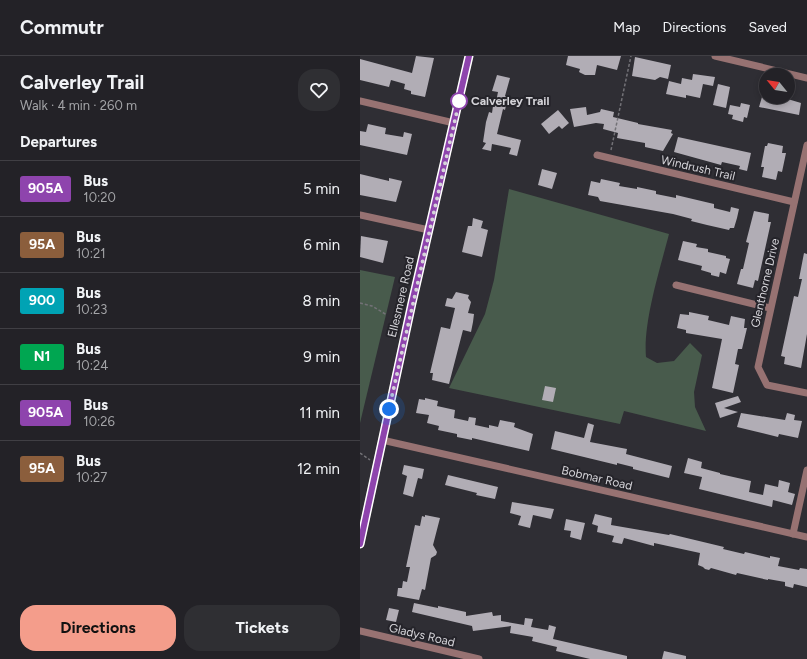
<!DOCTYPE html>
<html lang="en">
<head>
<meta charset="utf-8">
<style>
	body { margin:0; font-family:Figtree,sans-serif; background:#2f2f33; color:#f1f3f6; height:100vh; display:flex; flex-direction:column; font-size:15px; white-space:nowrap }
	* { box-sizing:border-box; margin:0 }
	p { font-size:13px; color:#a3a4a7 }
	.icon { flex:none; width:22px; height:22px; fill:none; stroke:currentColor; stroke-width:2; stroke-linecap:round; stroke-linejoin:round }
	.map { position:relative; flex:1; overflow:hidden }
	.panel { display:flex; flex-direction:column; background:#232227; width:360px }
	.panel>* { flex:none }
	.badge { padding:0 8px; border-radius:3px; font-size:14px; line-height:26px }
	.needle { width:26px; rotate:300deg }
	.fabs { position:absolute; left:399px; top:12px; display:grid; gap:8px }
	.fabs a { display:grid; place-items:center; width:36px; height:36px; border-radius:50%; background:#232227; box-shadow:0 2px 6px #0003,0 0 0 1px #403f44; font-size:20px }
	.you { position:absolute; width:20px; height:20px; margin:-10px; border:3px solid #fff; border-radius:50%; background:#1a73e8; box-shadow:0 0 0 6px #1a73e833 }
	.map>.badge { position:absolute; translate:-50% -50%; box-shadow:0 0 0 2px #fff }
	h2 { padding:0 20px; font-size:15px; line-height:36px }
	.round { display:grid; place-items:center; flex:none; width:42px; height:42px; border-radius:16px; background:#2f2f33 }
	.headline { display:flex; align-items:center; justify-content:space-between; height:68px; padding:0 20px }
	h1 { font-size:19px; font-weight:700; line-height:30px }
	.cta { display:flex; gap:8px; margin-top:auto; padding:8px 20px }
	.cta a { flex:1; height:46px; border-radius:16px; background:#f49d8b; color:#111; font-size:16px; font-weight:700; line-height:46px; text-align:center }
	.cta a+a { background:#2f2f33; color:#f1f3f6 }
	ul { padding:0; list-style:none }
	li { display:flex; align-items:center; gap:12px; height:56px; padding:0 20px; border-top:1px solid #403f44 }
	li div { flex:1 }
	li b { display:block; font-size:15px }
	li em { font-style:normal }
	li .badge { min-width:44px; font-weight:700; text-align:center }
	header { display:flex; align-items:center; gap:24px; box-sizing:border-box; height:56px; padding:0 20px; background:#232227; border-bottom:1px solid #403f44 }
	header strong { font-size:19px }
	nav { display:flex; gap:22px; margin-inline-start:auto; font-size:14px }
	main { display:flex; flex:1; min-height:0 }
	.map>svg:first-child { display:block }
</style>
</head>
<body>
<header>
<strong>Commutr</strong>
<nav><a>Map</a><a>Directions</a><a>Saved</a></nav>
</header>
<main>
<section class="panel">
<div class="headline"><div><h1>Calverley Trail</h1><p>Walk · 4 min · 260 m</p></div><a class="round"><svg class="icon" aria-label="heart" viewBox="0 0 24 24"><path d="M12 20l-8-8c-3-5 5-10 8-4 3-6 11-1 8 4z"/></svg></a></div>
<h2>Departures</h2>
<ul>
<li><span class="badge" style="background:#8e44ad;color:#fff">905A</span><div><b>Bus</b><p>10:20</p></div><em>5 min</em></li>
<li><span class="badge" style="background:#8b5e3c;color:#fff">95A</span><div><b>Bus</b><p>10:21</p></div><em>6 min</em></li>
<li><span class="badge" style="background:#00a3b4;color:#fff">900</span><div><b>Bus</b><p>10:23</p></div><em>8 min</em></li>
<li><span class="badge" style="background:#00a651;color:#fff">N1</span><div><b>Bus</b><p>10:24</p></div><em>9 min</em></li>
<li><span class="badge" style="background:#8e44ad;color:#fff">905A</span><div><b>Bus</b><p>10:26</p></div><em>11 min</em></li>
<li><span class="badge" style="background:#8b5e3c;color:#fff">95A</span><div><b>Bus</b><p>10:27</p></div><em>12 min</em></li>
</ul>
<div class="cta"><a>Directions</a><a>Tickets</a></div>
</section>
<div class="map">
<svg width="447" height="603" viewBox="0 0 447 603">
	<rect width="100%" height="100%" fill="#2f2e34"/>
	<g fill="#485b4c">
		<path d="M149,133L309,178C300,213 283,266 286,301L297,307L314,305L330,287L342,299L334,336L335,351L346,375L264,355L260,368L89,332L125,258L134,224Z"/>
		<polygon points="0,214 35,221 0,367"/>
	</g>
	<g fill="#b1adb5">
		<polygon points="56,0 74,2 65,41 51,38 51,35 44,33 45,28 31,24 29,31 0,24 0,3 52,17"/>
		<polygon points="208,0 261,0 257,14 237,9 235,19 225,19 219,16 220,13 206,9"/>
		<polygon points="275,1 311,9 308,23 300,21 295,24 272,20"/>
		<polygon points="333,18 355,21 353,30 343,28 340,42 326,39 326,42 306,38 309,25 321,28 322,22 332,24"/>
		<polygon points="137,19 150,22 145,40 148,40 145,54 143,53 137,78 161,84 157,100 149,98 151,92 132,88 131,95 122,93 126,87 123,86 126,66 129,56 132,57 133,50 135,51 138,36 132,35"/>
		<polygon points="358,28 370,31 366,52 353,49"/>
		<polygon points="402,41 421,41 441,47 439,59 399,51"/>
		<polygon points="381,47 390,49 387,62 384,61 383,66 372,63 373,59 368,58 370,49 380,51"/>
		<polygon points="226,51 227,59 240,56 241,53 254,56 253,61 278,67 278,68 312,74 311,77 313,78 303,95 285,91 285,87 257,82 258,77 243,73 244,68 236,67 214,71 210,53"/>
		<polygon points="198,54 209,67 202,73 199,70 189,78 181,68"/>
		<polygon points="8,68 26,72 25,78 43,81 44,76 52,78 47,99 0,89 0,75 6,76"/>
		<polygon points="318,81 391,97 387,115 379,113 380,110 362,106 361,109 314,96"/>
		<polygon points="408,87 423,90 422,97 426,97 422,116 418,115 416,124 402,121 404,111 401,111 405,90 407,90"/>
		<polygon points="182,113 197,117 192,133 178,129"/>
		<polygon points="0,118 29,125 29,122 42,125 36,146 0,139"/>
		<polygon points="241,123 260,127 259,130 277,133 277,131 296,135 296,138 316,142 316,139 354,148 354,152 370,156 371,151 379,153 377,162 374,172 370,172 369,174 347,169 331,165 332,163 313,158 240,145 238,141 228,139 231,125 240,127"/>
		<polygon points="394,155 409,158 408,166 411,166 398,225 395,224 393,232 377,228 381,213 383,213 389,187 386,186"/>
		<polygon points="113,162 123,165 121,172 128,174 122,201 102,196 108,170 112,170"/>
		<polygon points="1,180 28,185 23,207 0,201"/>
		<polygon points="323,185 337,188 336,191 348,193 348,196 366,200 366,202 370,203 366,218 360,216 359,221 351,219 351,217 341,214 342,210 318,204"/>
		<polygon points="444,197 447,198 447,278 441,312 424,308 425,301 421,300 434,240 438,241 442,223 439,223"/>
		<polygon points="96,236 109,239 108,242 111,246 108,257 114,258 113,266 111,276 103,274 89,328 72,324 73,317 70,317 81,271 90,273 95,252 85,250 87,242 92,243"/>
		<polygon points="329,256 349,260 348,264 369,269 371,260 385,263 384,272 387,272 382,293 378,293 375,308 379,309 373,337 352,332 362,283 326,277 326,274 317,272 320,258 329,259"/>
		<polygon points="185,330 196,332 193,346 182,344"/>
		<polygon points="378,340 381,346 364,352 378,356 360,362 355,347"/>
		<polygon points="65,342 78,345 77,350 95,354 94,362 108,365 109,361 116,362 115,369 129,372 129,369 138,371 140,364 155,367 154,371 173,378 169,395 112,382 112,384 97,381 97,378 78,374 79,370 67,367 69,359 56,357 59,343 65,344"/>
		<polygon points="381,357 425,364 427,357 435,359 434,364 442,365 438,382 419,378 418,381 377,371"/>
		<polygon points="228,367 234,369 230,386 267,393 266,398 312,410 309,422 273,413 273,411 257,407 257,409 191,393 195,375 224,382"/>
		<polygon points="328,402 342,406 341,412 360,417 360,418 391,425 389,436 403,439 405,428 418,431 419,424 430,427 428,436 435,438 432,449 413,444 412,451 339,433 342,421 324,417"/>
		<polygon points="44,409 64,413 62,423 58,422 53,441 43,438 47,420 42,418"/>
		<polygon points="88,419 138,431 135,443 116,439 117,437 85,429"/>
		<polygon points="152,446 194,453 191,463 173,459 170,472 158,469 161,460 150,457"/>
		<polygon points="235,458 252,462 251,469 309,479 310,478 364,491 363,493 384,498 385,496 410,502 410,500 420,502 418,510 439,514 440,512 447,513 447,531 434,528 433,532 425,530 425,526 408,523 408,524 377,517 376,519 351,512 349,514 345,513 343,511 338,509 340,497 294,487 294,490 264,482 262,488 252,486 254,480 237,476 238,470 232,468"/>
		<polygon points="65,459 80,462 73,489 77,496 76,499 71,502 65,534 62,533 59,544 37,540 38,532 42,532 43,525 47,526 50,511 46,511 55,469 60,470 62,460 65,461"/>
		<polygon points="206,463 225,467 221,484 210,481 211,475 204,474"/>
		<polygon points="54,547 78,552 78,550 106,556 106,560 132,556 133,560 141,559 141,565 164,569 165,562 173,563 171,571 188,574 189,569 196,571 193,583 267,600 267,603 230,603 196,595 197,591 172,585 173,581 150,577 151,570 113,575 112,570 52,556"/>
		<polygon points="29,552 39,554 36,566 26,564"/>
		<polygon points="304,595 326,600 326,603 302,603"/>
	</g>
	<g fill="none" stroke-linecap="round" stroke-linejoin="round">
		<g stroke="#737277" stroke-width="1.5" stroke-dasharray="3 2" stroke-linecap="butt">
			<polyline points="251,94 271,0"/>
			<polyline points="0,247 12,250 27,259"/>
			<polyline points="0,397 10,404"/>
		</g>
		<g stroke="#977272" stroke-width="7">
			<polyline points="355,0 447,22"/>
			<polyline points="0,45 94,67"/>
			<polyline points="447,89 398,311 407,329 447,337"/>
			<polyline points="237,99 434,146"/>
			<polyline points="0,159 69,174"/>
			<polyline points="316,229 410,252"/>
			<polyline points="22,384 447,481"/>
			<polyline points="433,478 447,414"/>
			<polyline points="0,575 119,603"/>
		</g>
		<polyline stroke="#d39798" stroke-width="8" points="0,488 52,247 109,0"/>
	</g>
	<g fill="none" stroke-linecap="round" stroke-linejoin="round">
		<defs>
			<polyline id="line" points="0,488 52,247 109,0"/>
		</defs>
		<use href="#line" stroke="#fff" stroke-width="9"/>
		<use href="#line" stroke="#8e44ad" stroke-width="6"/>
		<polyline stroke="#d5d4d9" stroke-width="4" stroke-dasharray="0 7.2" points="29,353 100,42 99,45"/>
	</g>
	<circle fill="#fff" stroke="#8e44ad" stroke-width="2" cx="99" cy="45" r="8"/>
	<g text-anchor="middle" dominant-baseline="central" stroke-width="4" stroke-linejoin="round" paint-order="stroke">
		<g font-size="12" font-weight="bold" fill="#d5d4d9" stroke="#25242a" text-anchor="start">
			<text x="111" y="45">Calverley Trail</text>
		</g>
		<g font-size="12" fill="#d5d4d9" stroke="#25242a">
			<text transform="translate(338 112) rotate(13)">Windrush Trail</text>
			<text transform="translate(405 227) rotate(-77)">Glenthorne Drive</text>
			<text transform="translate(41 241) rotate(-77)">Ellesmere Road</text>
			<text transform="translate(237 422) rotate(13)">Bobmar Road</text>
			<text transform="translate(62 579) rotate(13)">Gladys Road</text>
		</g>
	</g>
</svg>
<div class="fabs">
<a><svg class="needle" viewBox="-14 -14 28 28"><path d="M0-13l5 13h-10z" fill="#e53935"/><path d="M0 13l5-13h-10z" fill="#a3a4a7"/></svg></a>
</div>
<div class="you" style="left:29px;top:353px"></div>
</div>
</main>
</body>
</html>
